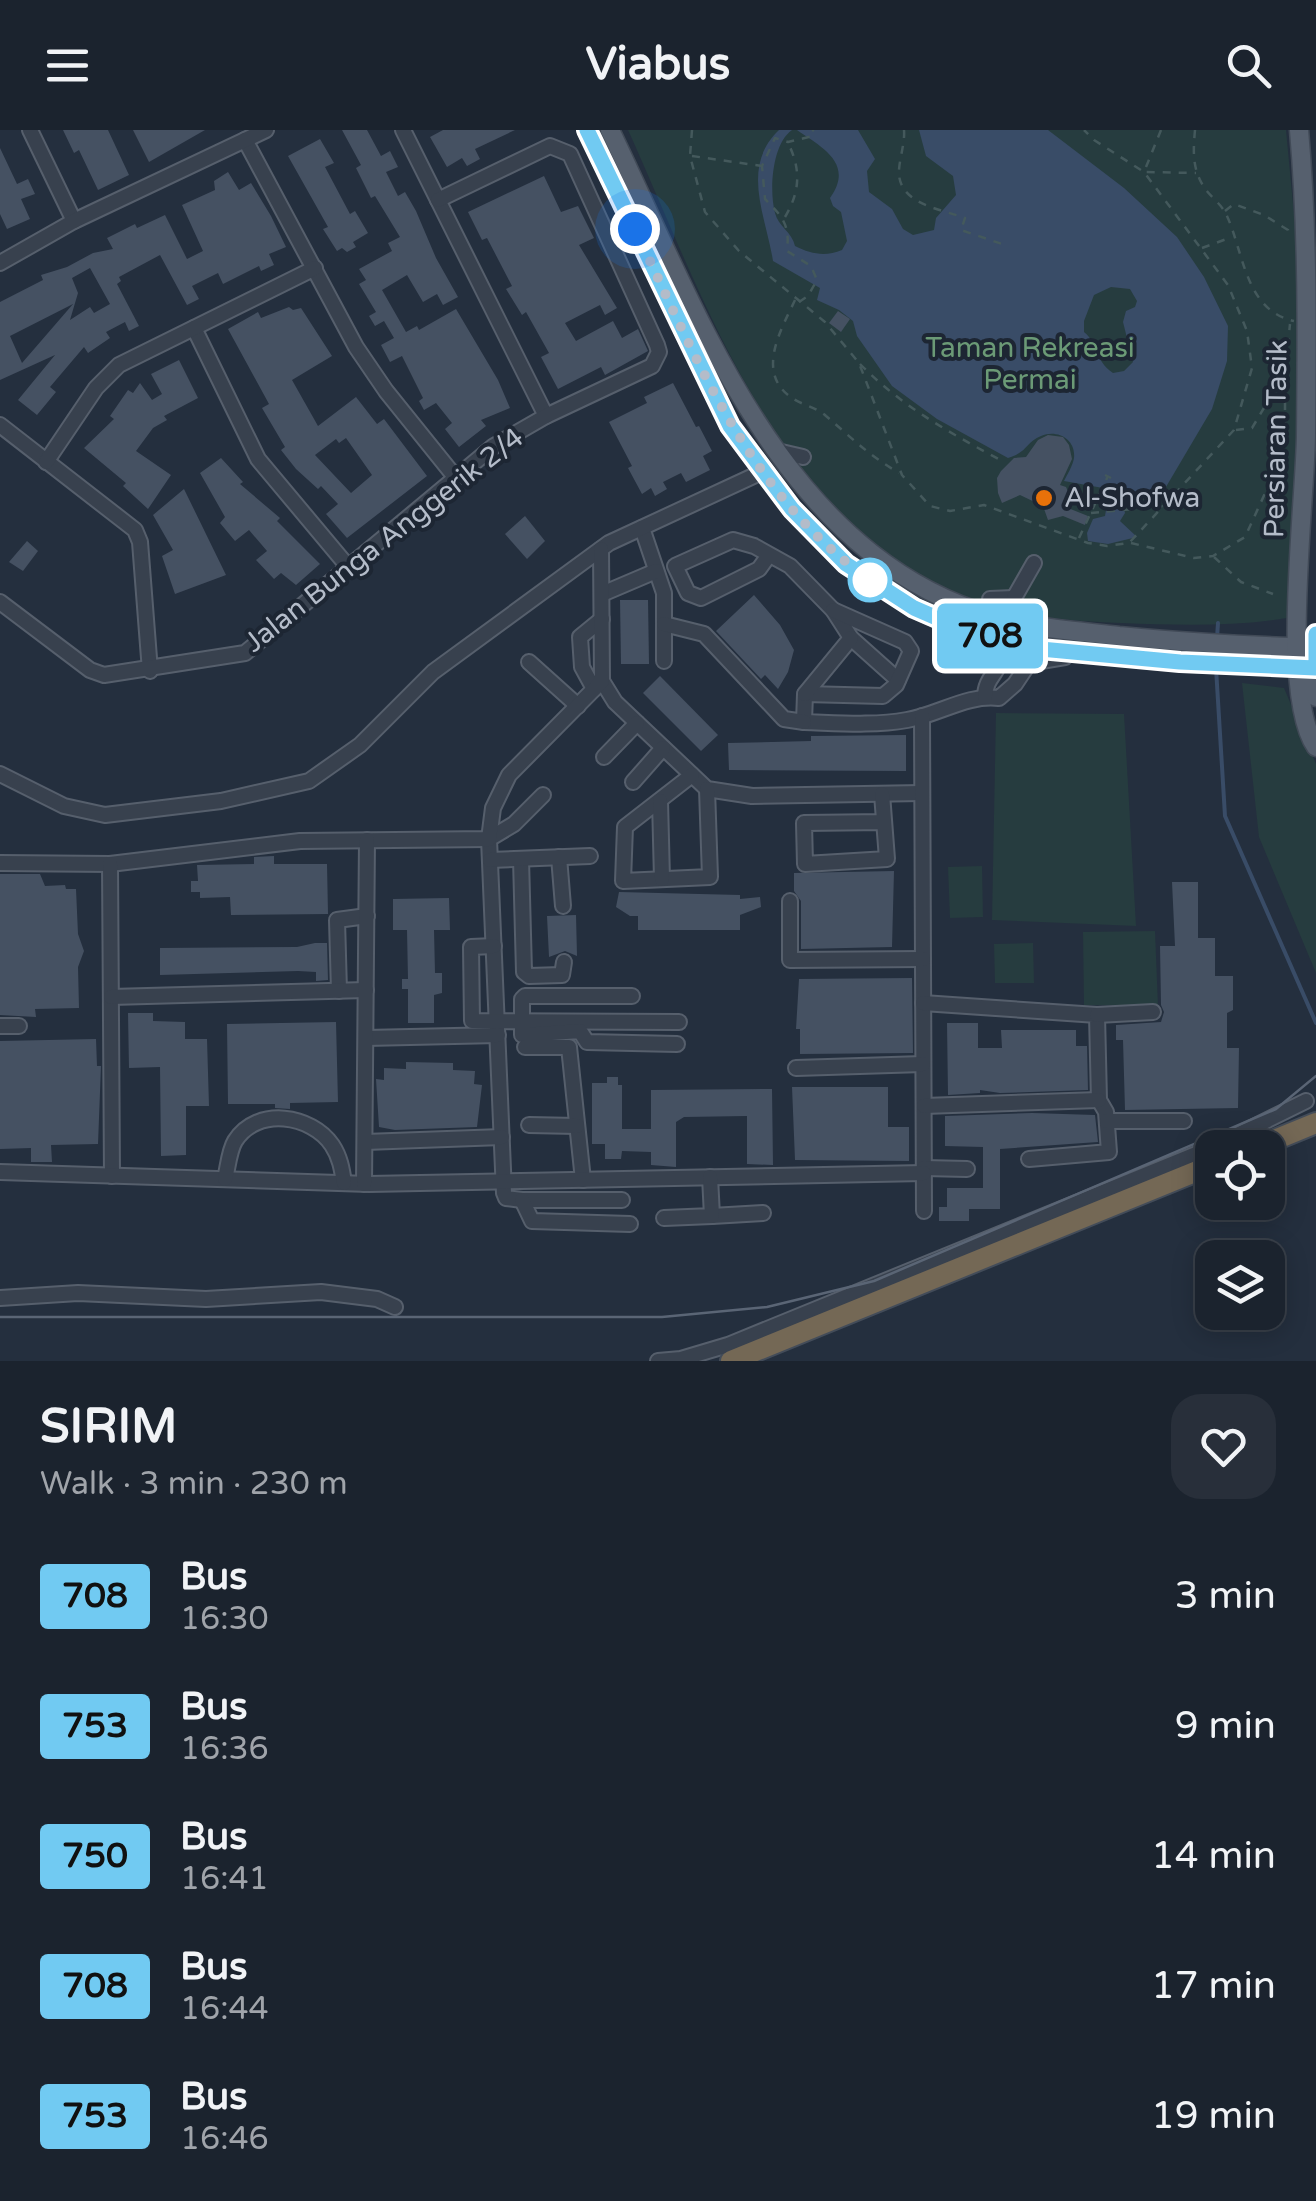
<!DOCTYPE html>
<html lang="en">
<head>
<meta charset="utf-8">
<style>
	body { margin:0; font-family:"Varela Round",sans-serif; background:#282f3a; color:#f1f3f6; height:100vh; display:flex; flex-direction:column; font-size:38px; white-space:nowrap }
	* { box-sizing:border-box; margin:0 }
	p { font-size:32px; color:#a0a4aa }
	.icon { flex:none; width:55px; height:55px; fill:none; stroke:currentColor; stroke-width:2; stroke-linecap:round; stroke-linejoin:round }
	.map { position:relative; height:1231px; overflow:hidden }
	.details { display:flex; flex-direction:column; background:#1b232e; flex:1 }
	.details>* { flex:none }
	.badge { padding:0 20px; border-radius:8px; font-size:35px; line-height:65px }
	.buttons { position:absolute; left:1195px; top:1000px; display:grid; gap:20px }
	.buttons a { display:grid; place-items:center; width:90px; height:90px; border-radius:20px; background:#1b232e; box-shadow:0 5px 25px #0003,0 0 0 2px #39404a; font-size:50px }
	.you { position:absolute; width:50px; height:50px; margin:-25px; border:8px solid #fff; border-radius:50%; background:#1a73e8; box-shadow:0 0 0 15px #1a73e833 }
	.map>.badge { position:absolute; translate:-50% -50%; box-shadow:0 0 0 5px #fff }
	.round { display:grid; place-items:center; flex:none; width:105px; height:105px; border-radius:30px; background:#282f3a }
	.head { display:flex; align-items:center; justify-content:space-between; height:170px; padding:0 40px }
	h1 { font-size:48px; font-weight:700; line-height:75px }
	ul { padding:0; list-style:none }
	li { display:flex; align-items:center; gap:30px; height:130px; padding:0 40px }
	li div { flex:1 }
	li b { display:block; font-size:38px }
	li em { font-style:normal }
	li .badge { min-width:110px; font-weight:700; text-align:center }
	header { display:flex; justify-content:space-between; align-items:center; height:130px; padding:0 40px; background:#1b232e; font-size:45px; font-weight:700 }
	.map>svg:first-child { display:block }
</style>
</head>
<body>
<header><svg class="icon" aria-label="menu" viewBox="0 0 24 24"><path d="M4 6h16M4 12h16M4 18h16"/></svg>Viabus<svg class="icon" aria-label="search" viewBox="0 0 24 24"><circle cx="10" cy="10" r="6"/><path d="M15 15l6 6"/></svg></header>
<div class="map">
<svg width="1316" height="1231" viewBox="0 0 1316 1231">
	<rect width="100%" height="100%" fill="#242f3e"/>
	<g fill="#263c3f">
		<path d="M628,0H1286L1303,179L1293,458L1287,488C1232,497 1176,495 1121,493C1072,491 1018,487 972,469C778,398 706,172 628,0Z"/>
		<polygon points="1242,553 1284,558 1316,634 1316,843 1259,707"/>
		<polygon points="996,583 1124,584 1136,796 992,790"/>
		<polygon points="982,736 983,787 950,788 948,737"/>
		<polygon points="1155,801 1158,876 1084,875 1083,802"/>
		<polygon points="1033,813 1034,853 995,853 994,814"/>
	</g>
	<path fill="#394c67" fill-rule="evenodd" d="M779,0H792C772,14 769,60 775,83C778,96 792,102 795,116C811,124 825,127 842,120L847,111L841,82L833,76L830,68C855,33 821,17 797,0H858L875,29L867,41L869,62L892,79L903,99L913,105L934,100L936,88L956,65L953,46L926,26L919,0H1048L1124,58L1177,107L1204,147L1228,196L1227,231L1212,279L1163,362H1130L1123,375L1125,383L1120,391L1137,407L1108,414L1088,411L1087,403L1093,389L1105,386L1107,374L1112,371L1103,358L1064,351C1067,345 1073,335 1074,328C1076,309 1057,299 1041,306C1026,312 1028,322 1008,328L937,289L892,256L857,206L853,191L839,180L817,170L820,158L773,131C766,86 740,37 779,0ZM1111,157L1130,159L1137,171L1135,177L1126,181L1123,192L1133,232L1124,241L1113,243C1094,230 1099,214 1084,202V191L1094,165Z"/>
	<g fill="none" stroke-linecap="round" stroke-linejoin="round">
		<g stroke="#394c67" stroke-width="4">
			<polyline points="1217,508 1218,493"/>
			<polyline points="1216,538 1225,686 1316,893"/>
		</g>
	</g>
	<g fill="#455162" fill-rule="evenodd">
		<polygon points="63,0 108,0 129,45 98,60 79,20 74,23"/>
		<polygon points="133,0 205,0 149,32"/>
		<polygon points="342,0 367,0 381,26 390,21 398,37 386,42 398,66 405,62 416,81 436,128 458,167 443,175 437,164 423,172 407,145 382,160 406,202 417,196 419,200 456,179 498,250 510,278 481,290 486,296 459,317 445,299 452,293 436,273 424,280 419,271 423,268 402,226 390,232 381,215 394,208 384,191 375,196 369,186 376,182 359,154 366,150 359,139 392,121 388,113 400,107 375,66 371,68 356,38 361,35"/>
		<polygon points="443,0 515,0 475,19 480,29 467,36 462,28 447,37 430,7"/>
		<polygon points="320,9 334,33 325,37 350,84 355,81 368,103 353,112 356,117 347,122 342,118 337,121 323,99 328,97 288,26"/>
		<polygon points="0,18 17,54 28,49 35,64 21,69 30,89 7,99 0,84"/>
		<path d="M228,42L239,60L251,53L271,86L286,117L269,124L274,135L261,141L259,136L223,154L218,143L192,156L199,169L187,175L160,125L119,147L121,151L117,154L139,196L129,201L125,192L106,202L110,208L88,223L84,217L50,257L56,262L37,285L18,270L55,225L0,250V172L43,150L41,145L67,137L93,123L113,119L107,108L135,94L137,98L165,85L187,129L203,121L182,75L215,60L214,51ZM90,138L110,174L94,183L90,177L70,190L78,163L72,148ZM73,174L22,233L10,206Z"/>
		<polygon points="544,46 561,82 578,76 594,108 579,115 617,178 605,185 600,175 565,193 576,211 613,191 622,208 638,199 648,221 605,245 601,237 558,259 541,227 549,223 526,182 522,185 506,159 512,156 487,108 482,110 468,82"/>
		<path d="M289,177L293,180L301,178L332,226L292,250L318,296L356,267L377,294L384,289L427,346L347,408L326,384L338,374L321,356L318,359L296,339L281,320L285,317L262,278L269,274L228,199L258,182L261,188ZM346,308L372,345L351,363L315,325L336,309L339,313Z"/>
		<polygon points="838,181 850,189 841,202 829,193"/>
		<polygon points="179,230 198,268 164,286 167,290 153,298 136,321 171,345 148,379 123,356 126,353 84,318 114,289 110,286 128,260 133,263 140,253 152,270 162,264 151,244"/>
		<polygon points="673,253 696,297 699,296 712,321 703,326 710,340 686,352 681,343 663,352 667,359 655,366 651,358 642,364 628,338 632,336 609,292 647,273 644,267"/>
		<polygon points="1048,305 1063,307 1069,315 1072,329 1060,355 1066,357 1070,366 1068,378 1088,386 1085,395 1063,386 1048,390 1043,376 1020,365 1002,373 998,363 997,348 1001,341 1014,328 1026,327 1038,310"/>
		<polygon points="221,328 243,352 240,354 280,388 277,391 320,434 296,455 281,443 274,449 256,430 267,421 249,400 235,411 220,393 225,387 200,343"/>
		<polygon points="184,359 226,445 175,464 162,426 173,420 153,385"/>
		<polygon points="525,386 545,411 527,429 505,404"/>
		<polygon points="27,411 38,421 23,441 9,432"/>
		<polygon points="754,465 780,495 794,520 788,542 778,559 765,545 761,549 716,501"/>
		<polygon points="620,470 648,470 649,534 621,534"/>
		<polygon points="660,546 718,605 701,621 643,563"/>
		<polygon points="906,605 906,641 729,640 728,613 811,611 811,606"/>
		<polygon points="274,726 274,734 327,734 328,784 231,785 230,767 200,768 200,762 191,762 191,751 198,751 197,735 254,734 254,727"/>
		<polygon points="894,741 892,817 801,819 801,771 794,761 794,743"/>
		<polygon points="0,744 40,744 45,756 65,755 66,759 76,759 78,804 84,821 78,837 79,878 35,879 36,887 0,885"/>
		<polygon points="1172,752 1198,752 1198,808 1215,808 1215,846 1233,846 1233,880 1227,883 1227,918 1239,918 1238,978 1125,980 1123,910 1116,910 1116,895 1161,892 1164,882 1161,875 1160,816 1175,816"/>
		<polygon points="619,762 740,765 740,769 760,767 761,777 740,785 740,800 638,800 638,786 630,786 616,777"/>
		<polygon points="449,768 450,800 434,800 435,843 442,843 442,863 434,865 434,893 408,893 408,859 402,859 402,849 408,849 407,800 393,800 393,769"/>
		<polygon points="576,785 577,826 565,821 549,827 547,786"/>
		<polygon points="315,813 327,813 328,850 316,851 316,842 298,841 160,845 160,818 297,817"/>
		<polygon points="912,848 913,923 800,924 800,899 796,899 799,849"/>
		<polygon points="128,883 153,883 153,891 185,892 185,909 207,909 209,976 186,976 186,1025 161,1026 160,937 129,938"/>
		<polygon points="336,892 338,972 290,973 290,979 275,978 275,974 228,974 227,894"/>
		<polygon points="947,893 978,893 978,918 1002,918 1001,900 1076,900 1076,916 1087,916 1088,960 1000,963 980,960 980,963 948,965"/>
		<polygon points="96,909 97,936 101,936 98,1014 51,1015 52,1032 31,1032 31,1018 0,1019 0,911"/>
		<polygon points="406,932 453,933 453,940 475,941 474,954 482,955 477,997 395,1000 379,997 376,949 384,950 384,938 406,939"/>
		<polygon points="607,947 618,947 618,955 622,955 622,999 651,999 651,960 772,959 773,1035 747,1034 747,986 684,987 676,992 676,1037 651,1035 651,1022 622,1021 621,1029 605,1029 605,1014 592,1014 592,953 607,953"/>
		<polygon points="792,957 888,957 888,997 909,997 909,1031 795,1030"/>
		<polygon points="1032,983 1095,985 1098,1012 1000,1019 1000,1079 969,1079 969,1091 939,1091 939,1077 947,1077 947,1058 983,1058 983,1017 945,1016 945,986"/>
	</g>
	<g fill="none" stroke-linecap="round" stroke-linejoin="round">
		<defs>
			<g id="minor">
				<polyline points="30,0 74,91"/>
				<polyline points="403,0 546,286"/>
				<polyline points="245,10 356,217 386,261 456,348"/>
				<polyline points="0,133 74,91 266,0"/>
				<polyline points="194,198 258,329 350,439"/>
				<polyline points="0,295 135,400 140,412 150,541"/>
				<polyline points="777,321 803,327"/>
				<polyline points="46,332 96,258 119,235 315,138"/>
				<polyline points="642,398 664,463 664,531"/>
				<polyline points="769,425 759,439 701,468 688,463 675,436 733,410 754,416 790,436 833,480 851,508 898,550"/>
				<polyline points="602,464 656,441"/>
				<polyline points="990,469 1014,468"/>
				<polyline points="0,472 90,540 104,545 245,523 494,316 546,286 652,236 659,222 657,215 570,24 550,16 438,70"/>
				<path d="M833,480L905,512L911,521L896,555L883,566L805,564L804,592C838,593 874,596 907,590C938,585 967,564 999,568L1015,554L1029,533L1065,527"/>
				<polyline points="1009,490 1014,468 1034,433"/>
				<polyline points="664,494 704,504 784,589 804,592"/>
				<path d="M974,505C1022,540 985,536 985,567"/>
				<polyline points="529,532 578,576"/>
				<polyline points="602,551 615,572 707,659 752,666 922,663"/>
				<polyline points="594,559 582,537 580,507 602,489"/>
				<polyline points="805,564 851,508"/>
				<polyline points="922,586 924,1081"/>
				<polyline points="604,627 637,593"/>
				<polyline points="0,644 64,676 105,685 221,671 309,651 360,615 433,542 609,413 762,342"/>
				<polyline points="692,645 625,697 623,751 710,747 707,659"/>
				<polyline points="633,652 663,618"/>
				<polyline points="882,664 887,729 805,734 804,693 884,692"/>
				<polyline points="543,665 514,694 489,709 504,1063 506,1068 522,1070 622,1070"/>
				<polyline points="660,671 662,749"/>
				<polyline points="559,727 563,776"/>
				<polyline points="521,729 524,842 529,846 562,845 564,832"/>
				<polyline points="490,730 590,726"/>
				<polyline points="0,733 110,734 300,711 489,709 493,678 509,645 602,551 601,419"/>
				<polyline points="110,734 112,1046"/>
				<polyline points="790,771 790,830 923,829"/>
				<polyline points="494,816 471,817 472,891 679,892"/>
				<polyline points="339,861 337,790 367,786"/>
				<polyline points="632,866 525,866 522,869 522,905 580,901 587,912 677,914"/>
				<polyline points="111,867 366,860"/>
				<polyline points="923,873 1097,885 1099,970 1106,982 1109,1022 1029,1029"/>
				<polyline points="1097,885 1153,882"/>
				<polyline points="0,896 19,896"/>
				<polyline points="366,908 498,905"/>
				<polyline points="525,917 569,917 583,1050"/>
				<polyline points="796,938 923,934"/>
				<polyline points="924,976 1099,970"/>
				<polyline points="1107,991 1184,991"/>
				<polyline points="529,995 577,996"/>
				<polyline points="365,1012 502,1007"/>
				<polyline points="924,1038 967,1039"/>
				<polyline points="0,1042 369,1054 924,1043"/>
				<path d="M225,1049C228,1037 229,1021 235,1011C257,976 312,985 332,1015C340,1027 342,1039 344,1053"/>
				<polyline points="364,1054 367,710"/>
				<polyline points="522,1070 532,1091 630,1094"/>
				<polyline points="712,1086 763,1083"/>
				<polyline points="664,1088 712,1086 710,1047"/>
				<polyline points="0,1168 78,1163 206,1169 321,1162 377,1169 395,1177"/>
				<polyline points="658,1231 681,1229 728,1215 1211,1018 1306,971"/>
			</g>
			<g id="major">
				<polyline points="587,0 730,296 792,379 846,434 914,478 960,498 1030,518 1179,532 1316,538"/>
				<path d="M610,0C697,180 779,424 992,486C1033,498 1076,501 1119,506C1185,512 1250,517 1316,517"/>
				<path d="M1299,0C1308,102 1307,204 1306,306C1305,375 1280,565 1316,617"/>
				<polyline points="1316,526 1316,567"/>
			</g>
			<g id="highway">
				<polyline points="1255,1018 1316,993"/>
				<polyline points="731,1231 1212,1035"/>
			</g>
		</defs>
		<use href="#minor" stroke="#565f6c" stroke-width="18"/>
		<use href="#major" stroke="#414a57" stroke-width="21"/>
		<use href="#highway" stroke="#434c59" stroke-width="24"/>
		<g stroke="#44595c" stroke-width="2.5" stroke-dasharray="8 8" stroke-linecap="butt">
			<polyline points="692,0 690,26 705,82 739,121 825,192 859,233 902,345 930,376 950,381 984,375 1088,413 1107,416 1129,413 1234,300 1252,238 1247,201 1228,155 1144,42 1094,10 1084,0"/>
			<path d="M904,0C905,13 900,26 899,40C897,74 941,79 965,88L961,100L1002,114"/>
			<polyline points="1161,0 1144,42 1196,43"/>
			<path d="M1195,0C1193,22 1192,41 1206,60C1212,68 1221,74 1226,84C1244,121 1244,180 1294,191"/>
			<polyline points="692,26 762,36"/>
			<polyline points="1225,81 1234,74 1264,85 1288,100 1289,106"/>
			<path d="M785,87C800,62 801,40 789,15"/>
			<polyline points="1202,118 1232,107"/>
			<path d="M795,170C781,200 755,243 792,268C802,275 816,277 826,286C853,309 867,324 899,343"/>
			<path d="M799,172L808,166L817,150L811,136L787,121C790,95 783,87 765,69L762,36L775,8L788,12L813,6V0"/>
			<path d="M860,234C902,277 952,304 1004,332"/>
			<polyline points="1236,300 1252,298 1283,246"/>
			<polyline points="1105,345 1111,348"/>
			<polyline points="1091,383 1164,376"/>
			<polyline points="1079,408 1108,346"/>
			<polyline points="1131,413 1194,428 1213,426 1245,407 1267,359 1285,307 1285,243 1290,194"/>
			<polyline points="1214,427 1241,452 1273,464"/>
		</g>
		<use href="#minor" stroke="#38414e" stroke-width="14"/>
		<use href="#major" stroke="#56606e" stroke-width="18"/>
		<use href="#highway" stroke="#746855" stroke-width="20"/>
		<polyline stroke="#5a6575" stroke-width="2.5" points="0,1187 662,1187 767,1177 874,1151 1276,979 1316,946"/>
	</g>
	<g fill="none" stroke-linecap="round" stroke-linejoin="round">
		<defs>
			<polyline id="line" points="587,0 730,296 792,379 846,434 914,478 960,498 1030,518 1180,532 1316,538 1316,504"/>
		</defs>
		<use href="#line" stroke="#fff" stroke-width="22"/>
		<use href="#line" stroke="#71caf2" stroke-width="15"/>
		<path stroke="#b4bcc9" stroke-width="10" stroke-dasharray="0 18" d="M635,99C696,227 749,366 870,450"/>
	</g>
	<circle fill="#e8710a" stroke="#1d2633" stroke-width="4" cx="1044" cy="368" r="10"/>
	<circle fill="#fff" stroke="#71caf2" stroke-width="5" cx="870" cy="450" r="20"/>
	<g text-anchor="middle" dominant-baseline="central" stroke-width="8" stroke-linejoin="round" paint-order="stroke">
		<g font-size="28" fill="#6b9a76" stroke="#1d2633">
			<text x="1030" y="218">Taman Rekreasi<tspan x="1030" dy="32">Permai</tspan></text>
		</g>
		<g font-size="28" fill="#b4bcc9" stroke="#1d2633">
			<text transform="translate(1276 309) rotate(-89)">Persiaran Tasik</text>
			<text transform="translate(384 410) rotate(-38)">Jalan Bunga Anggerik 2/4</text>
		</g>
		<g font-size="28" fill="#b4bcc9" stroke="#1d2633" text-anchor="start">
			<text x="1064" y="368">Al-Shofwa</text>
		</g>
	</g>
</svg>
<div class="buttons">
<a><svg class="icon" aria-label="locate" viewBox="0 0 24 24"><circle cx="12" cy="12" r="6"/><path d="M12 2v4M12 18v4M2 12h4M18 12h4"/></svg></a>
<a><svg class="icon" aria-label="layers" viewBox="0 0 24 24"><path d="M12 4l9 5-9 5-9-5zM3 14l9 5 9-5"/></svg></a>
</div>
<div class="you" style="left:635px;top:99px"></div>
<b class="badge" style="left:990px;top:506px;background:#71caf2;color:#111">708</b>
</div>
<section class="details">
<div class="head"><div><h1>SIRIM</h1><p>Walk · 3 min · 230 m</p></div><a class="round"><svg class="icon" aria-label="heart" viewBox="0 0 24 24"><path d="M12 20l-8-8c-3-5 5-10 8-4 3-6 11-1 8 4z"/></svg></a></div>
<ul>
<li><span class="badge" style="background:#71caf2;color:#111">708</span><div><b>Bus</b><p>16:30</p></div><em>3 min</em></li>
<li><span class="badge" style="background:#71caf2;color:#111">753</span><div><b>Bus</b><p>16:36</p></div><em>9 min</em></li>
<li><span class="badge" style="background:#71caf2;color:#111">750</span><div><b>Bus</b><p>16:41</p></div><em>14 min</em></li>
<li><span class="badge" style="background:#71caf2;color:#111">708</span><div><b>Bus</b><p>16:44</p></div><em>17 min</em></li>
<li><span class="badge" style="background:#71caf2;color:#111">753</span><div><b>Bus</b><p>16:46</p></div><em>19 min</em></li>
</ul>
</section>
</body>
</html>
